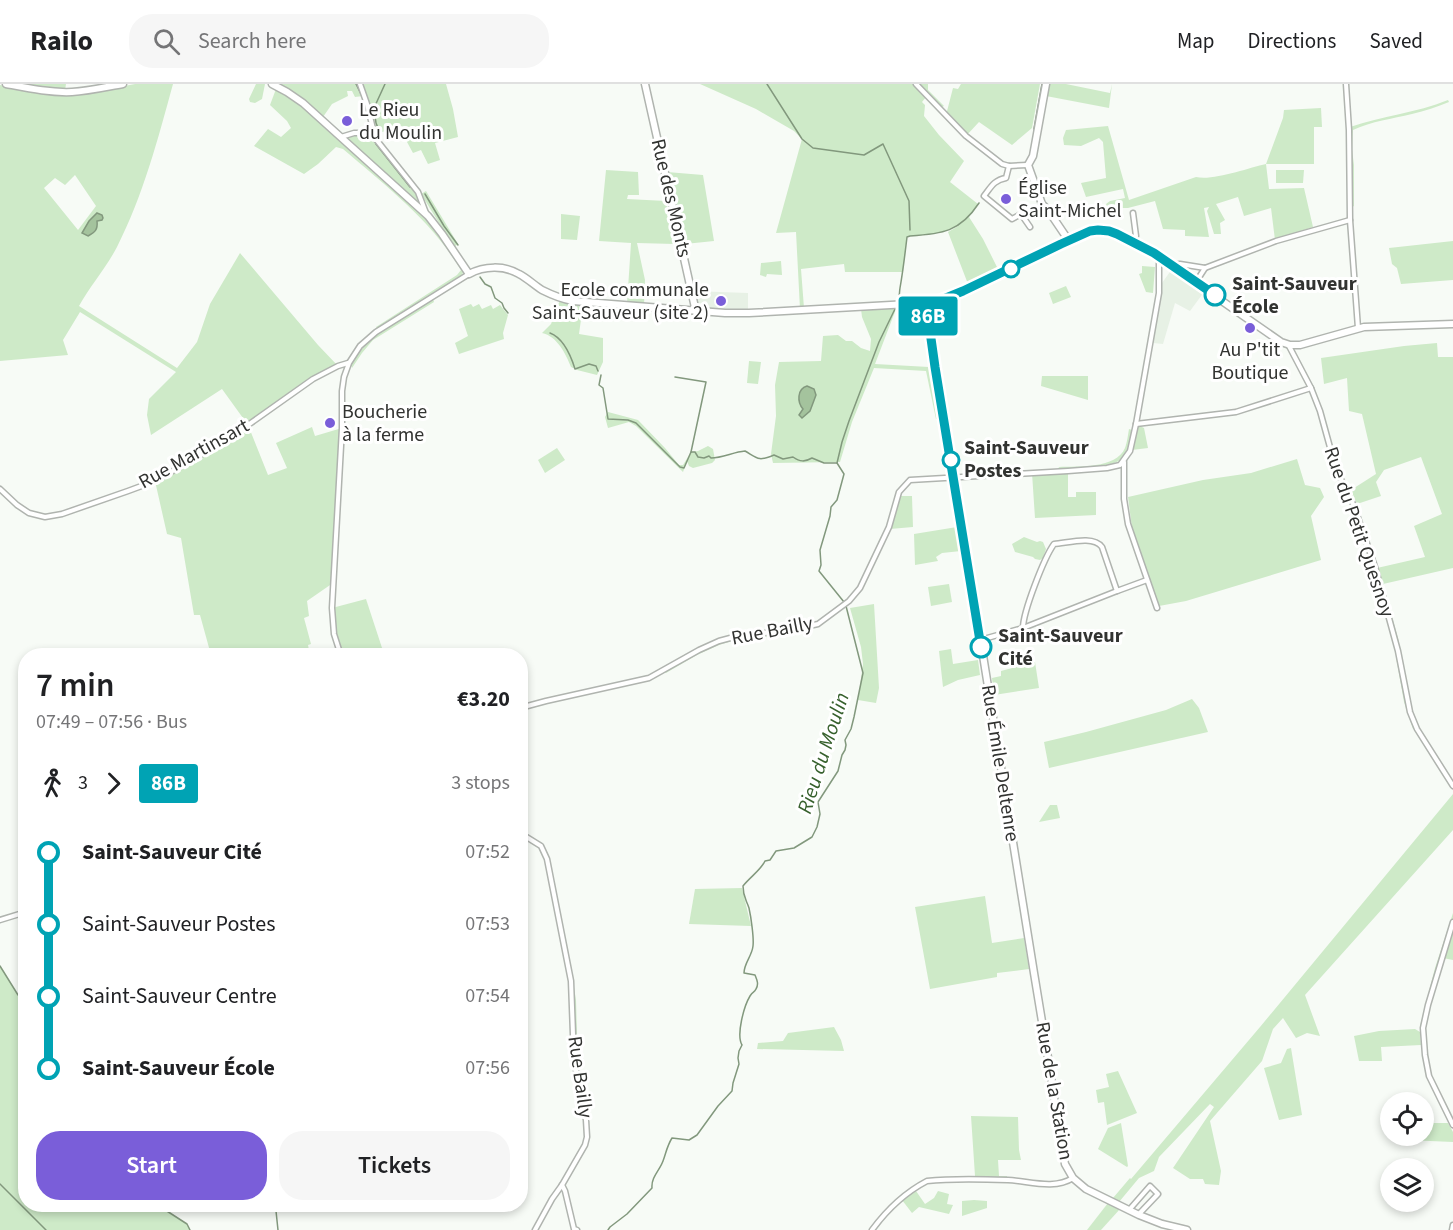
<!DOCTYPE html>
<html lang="en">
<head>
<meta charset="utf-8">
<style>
	body { margin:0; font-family:"Source Sans 3",sans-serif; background:#f6f6f6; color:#202124; height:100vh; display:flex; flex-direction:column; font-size:22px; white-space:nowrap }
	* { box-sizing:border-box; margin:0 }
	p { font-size:20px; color:#757577 }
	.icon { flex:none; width:33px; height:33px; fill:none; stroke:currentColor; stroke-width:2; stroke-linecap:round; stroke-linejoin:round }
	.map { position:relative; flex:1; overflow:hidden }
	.side { position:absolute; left:18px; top:564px; width:510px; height:564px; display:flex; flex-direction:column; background:#fff; border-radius:24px; box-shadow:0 3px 9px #0003 }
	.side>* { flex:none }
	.badge { padding:0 12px; border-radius:4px; font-size:21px; line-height:39px }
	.buttons { position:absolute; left:1380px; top:1008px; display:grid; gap:12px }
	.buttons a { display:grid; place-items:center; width:54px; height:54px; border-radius:50%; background:#fff; box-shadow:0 3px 9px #0003; font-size:30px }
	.map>.badge { position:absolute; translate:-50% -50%; box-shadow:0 0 0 3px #fff }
	.legs { display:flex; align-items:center; gap:9px; height:66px; padding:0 18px; font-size:20px }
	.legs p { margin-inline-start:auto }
	.headline { display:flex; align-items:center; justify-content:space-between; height:102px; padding:0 18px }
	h1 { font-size:33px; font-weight:600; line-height:45px }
	.cta { display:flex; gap:12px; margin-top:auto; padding:12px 18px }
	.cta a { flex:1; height:69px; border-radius:24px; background:#7a5ed9; color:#fff; font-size:24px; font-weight:600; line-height:69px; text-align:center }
	.cta a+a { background:#f6f6f6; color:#202124 }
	ul { padding:0 18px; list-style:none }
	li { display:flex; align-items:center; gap:21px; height:72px; font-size:22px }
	li i { display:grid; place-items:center; width:9px; height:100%; margin:0 8px; background:currentColor }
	li i::after { content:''; width:15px; height:15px; margin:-8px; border:4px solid; border-radius:50%; background:#fff }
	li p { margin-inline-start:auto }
	li:first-child i { background:linear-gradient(#0000 50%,currentColor 0) }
	li:last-child i { background:linear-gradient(currentColor 50%,#0000 0) }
	header { display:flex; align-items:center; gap:36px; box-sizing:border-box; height:84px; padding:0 30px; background:#fff; border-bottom:2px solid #e0e0e0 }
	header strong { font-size:28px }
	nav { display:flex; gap:33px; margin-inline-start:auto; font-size:21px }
	.search { width:420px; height:54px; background:#f6f6f6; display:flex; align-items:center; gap:15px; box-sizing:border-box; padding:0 21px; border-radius:24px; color:#757577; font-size:22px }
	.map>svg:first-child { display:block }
</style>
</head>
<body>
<header>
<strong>Railo</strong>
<div class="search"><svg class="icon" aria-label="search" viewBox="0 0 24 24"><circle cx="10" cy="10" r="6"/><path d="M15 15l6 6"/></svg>Search here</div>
<nav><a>Map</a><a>Directions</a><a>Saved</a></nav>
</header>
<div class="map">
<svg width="1453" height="1146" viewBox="0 0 1453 1146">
	<rect width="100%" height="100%" fill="#f7fbf6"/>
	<g fill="#e7f1e5">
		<polygon points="1172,185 1204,208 1190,227 1175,219 1163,260 1153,259 1161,212 1162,199"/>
		<polygon points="692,207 748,209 748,227 697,225"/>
	</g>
	<g fill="#ceeac8" fill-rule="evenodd">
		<polygon points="18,0 66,0 65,6 52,5"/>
		<path d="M135,0H173C158,55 143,112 117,163C106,184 90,202 79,222L177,284L197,258L210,220L240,169L318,261L338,282L313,295L248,341L268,391L287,384L276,359L312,343L315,352L342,344L333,499L307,517L309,532L304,534L311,560L308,561L309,566L306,568L307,571H211L200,531H194L181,454L167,450L155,397L248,341L222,305L151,351L147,331L149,315L176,288L80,228L63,256L68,271L0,277V1L48,9L103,6ZM75,91L96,122L78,146L44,104L55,94L65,101Z"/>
		<polygon points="256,0 265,0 262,15 255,19 250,18 249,15"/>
		<polygon points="278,0 358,0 363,12 355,13 352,7 347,7 348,12 332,20 323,33"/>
		<polygon points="362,0 446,0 453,25 458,53 435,59 440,76 428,80 421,66 413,69 407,58 402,42 379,49 375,42 371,25"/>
		<path d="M700,0H928V6L944,22L942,23L928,8L927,12L922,18L925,21L924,32L939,51L964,77L950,98L978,120L969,133L983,155L998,185L968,200L948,148L960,141C942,149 930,151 910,152L907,153L903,188H845L844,180L801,185L804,224L800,225L796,148L776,149L802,55L794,47L756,25Z"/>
		<polygon points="961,0 1040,0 1032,44 1012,61 979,38 966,52 946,31 953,4 958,5"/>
		<polygon points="1048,0 1066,0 1110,9 1112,0 1109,24 1046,12"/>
		<path d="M276,5L296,17L422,130L441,152L463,185V189L460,193L377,245L376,243L457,191L461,186C432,137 385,101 343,65L336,63L318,80L304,90L254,62L268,45L281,53L291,44L287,37L270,21Z"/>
		<path d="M1448,16L1449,18C1437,23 1425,27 1412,30C1392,35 1372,37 1353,46L1352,66L1354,81V122L1352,123L1350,43C1382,32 1416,29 1448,16Z"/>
		<path d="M1321,24L1322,43H1314V80H1266L1269,105L1304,104L1313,143L1275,156L1271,124L1244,132L1238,113L1216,120L1225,136L1220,139L1221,150H1214L1207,127L1209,123L1204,124L1209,153L1185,152V146L1163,145L1155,117L1128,124H1108L1106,120L1110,117L1125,114L1123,105L1086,113L1081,99L1106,94L1103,58L1099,54L1081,62L1064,61L1063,54L1066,46L1108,42L1129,116L1196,93C1213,97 1248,84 1266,80L1283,34L1284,26Z"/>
		<polygon points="354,49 375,54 418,108 428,132 341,53"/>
		<polygon points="606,86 638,88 639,111 628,111 627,115 666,117 675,160 637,159 645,196 644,221 627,220 631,159 599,157"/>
		<polygon points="1276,86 1304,86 1303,99 1276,99"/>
		<polygon points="667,88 703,91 714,157 685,160 695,207 693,207"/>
		<polygon points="426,107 458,160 454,163 421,110"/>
		<polygon points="561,130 580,132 577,156 561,155"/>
		<polygon points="1453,157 1453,196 1401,200 1397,184 1392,180 1389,164"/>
		<polygon points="781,177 782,191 767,190 766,193 760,191 761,179"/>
		<polygon points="1142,182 1155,183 1153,209 1146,208 1139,190 1142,189"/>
		<polygon points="1066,202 1071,213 1053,220 1049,209"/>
		<path d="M433,215L434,218L373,256L362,269L352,284L351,281C368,249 403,234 433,215Z"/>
		<path d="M560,216L583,221L579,250L603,254V278L597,291L577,286L571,283C566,270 557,252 542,249L551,240Z"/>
		<polygon points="471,220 473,223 479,220 482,225 491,221 493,225 500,221 508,231 503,249 504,255 459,270 455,259 468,252 459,225"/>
		<polygon points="889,224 896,225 875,280 929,283 938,335 936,335 926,287 874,284 852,338 840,378 773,379 771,370 776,332 775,301 779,278 821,277 823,252 838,251 846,257 852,257 861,264 870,267 871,255 862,233 861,225"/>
		<polygon points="1437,259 1438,273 1453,273 1453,484 1383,500 1399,558 1398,559 1377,484 1425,473 1414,442 1442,430 1421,373 1384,386 1376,398 1381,412 1357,420 1351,406 1376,390 1362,330 1349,327 1347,294 1324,300 1321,274 1404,262"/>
		<polygon points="749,277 761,278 758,300 747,299"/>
		<polygon points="1042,292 1088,292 1088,316 1041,302"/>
		<polygon points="608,328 638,336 665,364 679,381 683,381 691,368 698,367 708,362 713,365 715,376 712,379 693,384 689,382 687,377 683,388 636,342 629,338 608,344 605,333"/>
		<polygon points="1140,342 1144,344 1148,364 1132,366 1136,344"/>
		<path d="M1129,345L1132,346C1130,356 1128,369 1120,376C1109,384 1073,384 1058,385L1059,383C1078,382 1116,385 1125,364C1127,359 1128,351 1129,345Z"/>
		<polygon points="557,364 565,376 545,389 538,376"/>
		<polygon points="1297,375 1305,401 1320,404 1324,413 1311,432 1321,476 1186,517 1159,522 1149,495 1132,444 1128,413 1203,396 1251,389"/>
		<polygon points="1068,387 1068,413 1076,413 1076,408 1096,408 1096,431 1035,434 1032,389"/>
		<polygon points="899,412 912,412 913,443 890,445"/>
		<polygon points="957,443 961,467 942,469 936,473 938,477 915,481 914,450"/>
		<polygon points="1024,453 1037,458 1040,457 1043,458 1046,465 1043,474 1040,476 1035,475 1033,473 1015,468 1012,460"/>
		<polygon points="949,500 952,518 931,522 928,503"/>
		<polygon points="366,515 384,570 341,571 334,550 332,524"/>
		<polygon points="874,520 879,604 876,619 858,616 863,580 861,563 850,524"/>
		<path d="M810,545L811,547L732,557L719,561L697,571L666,589L665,588C682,578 699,567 718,560C747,550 780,549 810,545Z"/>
		<polygon points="951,565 953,580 978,576 980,591 958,596 943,603 939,567"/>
		<path d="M1398,572C1402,596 1404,622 1415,644L1413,645L1404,618L1396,573Z"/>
		<polygon points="1035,578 1039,604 994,611 992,594 1001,592 1001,587"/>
		<polygon points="1192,615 1199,624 1208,648 1049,684 1044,658 1086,648 1166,626"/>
		<polygon points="1453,710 1453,746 1305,911 1320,952 1307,949 1296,954 1283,934 1273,945 1262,977 1210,1037 1221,1087 1219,1101 1205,1100 1203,1095 1190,1095 1173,1084 1214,1023 1210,1020 1159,1073 1154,1087 1139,1094 1119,1118 1113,1114 1130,1094 1131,1095 1260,943"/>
		<polygon points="1050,721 1057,721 1060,734 1039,738"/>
		<polygon points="742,804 751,842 689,840 695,805"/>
		<polygon points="985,812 992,859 1024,854 1029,885 997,889 997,893 930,905 915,823"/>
		<polygon points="1453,829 1453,835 1437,884 1422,942 1420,942 1435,884"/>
		<polygon points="1453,843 1453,876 1443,874"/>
		<polygon points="0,882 18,911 25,918 26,1120 156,1121 187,1140 190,1146 0,1146"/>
		<polygon points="570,885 571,885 576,916 578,981 586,1023 585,1023 576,981 574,916"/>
		<polygon points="834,943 841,956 844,967 757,965 758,959 783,957 788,949"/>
		<polygon points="1415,945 1420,948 1421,961 1381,963 1382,977 1359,977 1354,952 1379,947"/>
		<polygon points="1291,964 1302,1031 1279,1036 1264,984 1281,979 1287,965"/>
		<polygon points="1118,987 1137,1029 1107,1041 1104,1018 1098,1019 1096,1006 1109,1003 1106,990"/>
		<polygon points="971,1032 1018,1033 1019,1066 1021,1076 998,1076 999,1092 1007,1092 1007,1094 978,1094 978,1092 975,1092"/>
		<polygon points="1121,1039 1128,1082 1127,1083 1098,1065 1108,1044"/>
		<polygon points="1424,1039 1448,1039 1453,1048 1453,1058 1407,1056 1406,1052 1424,1052"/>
		<polygon points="916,1107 925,1120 934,1114 938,1107 949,1110 947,1120 953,1121 949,1130 919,1123 912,1129 902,1116"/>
		<polygon points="974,1116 987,1117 987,1124 962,1132 962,1117"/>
		<polygon points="1108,1119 1120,1125 1101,1146 1087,1146"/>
	</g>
	<g fill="#a4c39d" stroke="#82987d" stroke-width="1.5">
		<path d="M97,129L102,131L103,134L102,136L97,137C98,146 95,148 88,152L82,149L89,137Z"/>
		<path d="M807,302L814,305L816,311L810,327L802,334L799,331L803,325C797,318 797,305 807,302Z"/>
	</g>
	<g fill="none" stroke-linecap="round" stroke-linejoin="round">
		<g stroke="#82987d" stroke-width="1.5">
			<polyline points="356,0 361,10"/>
			<polyline points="767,0 802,55 813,64 864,71 883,60 909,117 910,146"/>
			<polyline points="1034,45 1042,0"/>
			<polyline points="380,49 376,39 374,24 385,0"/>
			<polyline points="376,60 410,103"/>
			<polyline points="425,110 444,142 458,161"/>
			<polyline points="480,193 485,200 491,203 495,214 502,219 504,224 508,229"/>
			<path d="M897,219C900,214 899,210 900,204C903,187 905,170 907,153L910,152C942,150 960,148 979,119"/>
			<path d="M550,249C563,254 571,272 575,285L589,280L596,282L598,287"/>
			<path d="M601,291L599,301L603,304L608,335L628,336L636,339L680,383L684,384L691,368H695L698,373L704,374L709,372L711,374C723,374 733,368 745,367C757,374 758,378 774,371L783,375L793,373C800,378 805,378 812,374L824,379H837L844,390L837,416L831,423L830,432L820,466L821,481L819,487L844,518"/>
			<polyline points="675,293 706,298 691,368"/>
			<polyline points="837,379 842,358 849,337 879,258 895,225"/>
			<polyline points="0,882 18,911 26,918"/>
			<polyline points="0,1100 46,1146"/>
			<polyline points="156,1120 187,1140 190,1146"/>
			<polyline points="278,1120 276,1127 278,1146"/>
			<path d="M608,1146L610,1143L627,1130L652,1104C651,1093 660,1086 663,1077C666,1069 667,1062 672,1054L689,1056L697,1051L718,1022L732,1007L733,999L739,980L738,974L739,967L742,961C736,951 744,922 750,912C753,907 754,909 756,905C759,900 757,896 755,891L744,889C744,879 752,872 753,862C754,854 751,833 749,824C746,815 743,813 743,802C750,793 761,786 765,777L770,776L776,767L794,764L812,753L817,743L820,730L818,718L838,687L842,671L845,666L846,661L845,656L851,645L854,633L863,589L846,522"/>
		</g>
		<defs>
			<g id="street">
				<polyline points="360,0 367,20 375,53"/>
				<polyline points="916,0 966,52 1002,80 1009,82 1027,81"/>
				<polyline points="1346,0 1349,46 1350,136 1358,244"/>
				<polyline points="341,53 354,49 361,49 375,54 418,108 426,129"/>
				<path d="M1009,82L1006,94C994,96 991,103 984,112L1012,135L1021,130L1030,143"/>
				<polyline points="1133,129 1136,152 1134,158"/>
				<polyline points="1171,181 1180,180 1205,184 1276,157 1350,136"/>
				<polyline points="1196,198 1205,184"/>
				<polyline points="1289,262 1311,304 1320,327 1336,385 1354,422 1375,483 1398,567 1410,628 1417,645 1453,702"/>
				<polyline points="1136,340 1236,328 1311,304"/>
				<polyline points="1124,378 1124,415 1128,440 1157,524"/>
				<polyline points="0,405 17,421 29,429 45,433 62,430 128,407 155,397 199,372 248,341 313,295 338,282 348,279"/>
				<polyline points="1023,544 1117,507"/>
				<path d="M980,556L1023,544C1023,528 1044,474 1054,460C1068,459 1093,451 1102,463L1117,507L1147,496"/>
				<polyline points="341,572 334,550 332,524 342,344 342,307 344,293 349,279 360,262 376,248 469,190"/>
				<polyline points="520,624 546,617 649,594 699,566 719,557 734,553 795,545 818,540 849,517 860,504 889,443 899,408 910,396 1068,387 1107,384 1120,381 1130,367 1136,340 1159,209 1159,179 1162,176"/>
				<polyline points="520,749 541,762 547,775 571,897 574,977 586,1036 587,1053 585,1061 562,1101 552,1115 535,1146"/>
				<polyline points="0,836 26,828"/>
				<polyline points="1453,838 1428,921 1423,944 1425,971 1429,992 1453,1041"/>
				<polyline points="562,1101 565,1107 574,1145 577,1146"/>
				<polyline points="1129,1126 1150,1102 1158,1110 1139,1130"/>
				<path d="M872,1146C886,1127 906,1108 927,1097C953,1094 982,1095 1008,1096C1029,1097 1054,1106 1073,1094"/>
				<polyline points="1452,1146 1453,1141"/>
			</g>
			<g id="secondary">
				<path d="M6,0C27,4 50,9 72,8C89,7 106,3 123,0"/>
				<path d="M272,0L287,8L303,19L428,132L442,150L469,190C484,182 504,181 519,190C527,194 534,201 542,206C552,211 562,215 573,217L725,229H749L926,219L949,213L979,200L1091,147L1099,145L1109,147L1153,169L1281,258L1290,261H1300L1364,243L1453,240"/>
				<polyline points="645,0 696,228"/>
				<polyline points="1046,0 1033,72 1028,81 1042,120 1048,126 1069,157"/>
				<polyline points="926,219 935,283 951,372 1034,889 1051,992 1059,1049 1065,1080 1073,1094 1086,1105 1139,1131 1162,1140 1187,1146"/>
			</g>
		</defs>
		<use href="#street" stroke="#b0b4af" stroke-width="7"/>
		<use href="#secondary" stroke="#b0b4af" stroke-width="9"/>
		<use href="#street" stroke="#fff" stroke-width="4"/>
		<use href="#secondary" stroke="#fff" stroke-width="6"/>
	</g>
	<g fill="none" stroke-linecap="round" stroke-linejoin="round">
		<defs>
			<polyline id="line-1" points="981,563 935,283 926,219 941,216 963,207 1061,160 1090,147 1098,146 1109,147 1117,150 1154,169 1215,211"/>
		</defs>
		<use href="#line-1" stroke="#fff" stroke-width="14"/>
		<use href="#line-1" stroke="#00a3b4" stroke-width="9"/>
	</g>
	<g fill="#7a5ed9" stroke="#fff" stroke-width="2">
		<circle cx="347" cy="37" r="6"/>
		<circle cx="1006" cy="115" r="6"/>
		<circle cx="721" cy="217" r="6"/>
		<circle cx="1250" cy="244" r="6"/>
		<circle cx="330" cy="339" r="6"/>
	</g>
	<g fill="#fff" stroke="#00a3b4" stroke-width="3">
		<circle cx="1011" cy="185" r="8"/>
		<circle cx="1215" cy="211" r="10"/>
		<circle cx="951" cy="376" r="8"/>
		<circle cx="981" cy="563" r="10"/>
	</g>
	<g text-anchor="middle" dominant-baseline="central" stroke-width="6" stroke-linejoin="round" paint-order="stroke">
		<g font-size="20" fill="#323331" stroke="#fff" text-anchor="start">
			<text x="359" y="26">Le Rieu<tspan x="359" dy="23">du Moulin</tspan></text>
			<text x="1018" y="104">Église<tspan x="1018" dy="23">Saint-Michel</tspan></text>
			<text x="709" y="206" text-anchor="end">Ecole communale<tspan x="709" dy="23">Saint-Sauveur (site 2)</tspan></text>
			<text x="1250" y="266" text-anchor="middle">Au P'tit<tspan x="1250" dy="23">Boutique</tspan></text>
			<text x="342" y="328">Boucherie<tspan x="342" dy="23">à la ferme</tspan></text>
		</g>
		<g font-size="20" fill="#323331" stroke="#fff">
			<text transform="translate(671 114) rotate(77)">Rue des Monts</text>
			<text transform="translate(194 370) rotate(-29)">Rue Martinsart</text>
			<text transform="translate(1359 448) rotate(71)">Rue du Petit Quesnoy</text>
			<text transform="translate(772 547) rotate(-11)">Rue Bailly</text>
			<text transform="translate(1000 679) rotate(81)">Rue Émile Deltenre</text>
			<text transform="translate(580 993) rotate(82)">Rue Bailly</text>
			<text transform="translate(1054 1007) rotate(80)">Rue de la Station</text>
		</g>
		<g font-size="20" font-weight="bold" fill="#323331" stroke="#fff" text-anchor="start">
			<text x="1232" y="200">Saint-Sauveur<tspan x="1232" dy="23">École</tspan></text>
			<text x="964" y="364">Saint-Sauveur<tspan x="964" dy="23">Postes</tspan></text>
			<text x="998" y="552">Saint-Sauveur<tspan x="998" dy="23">Cité</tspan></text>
		</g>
		<g font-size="21" font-style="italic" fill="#37612d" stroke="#fff">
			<text transform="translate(823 669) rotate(-72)">Rieu du Moulin</text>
		</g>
	</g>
</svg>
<div class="buttons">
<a><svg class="icon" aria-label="locate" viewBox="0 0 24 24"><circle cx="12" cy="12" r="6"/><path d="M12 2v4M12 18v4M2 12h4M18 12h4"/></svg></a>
<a><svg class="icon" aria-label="layers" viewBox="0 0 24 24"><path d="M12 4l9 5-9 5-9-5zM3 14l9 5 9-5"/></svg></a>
</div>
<b class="badge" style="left:928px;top:232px;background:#00a3b4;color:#fff">86B</b>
<section class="side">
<div class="headline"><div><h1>7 min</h1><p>07:49 – 07:56 · Bus</p></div><b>€3.20</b></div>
<div class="legs"><svg class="icon" aria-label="walk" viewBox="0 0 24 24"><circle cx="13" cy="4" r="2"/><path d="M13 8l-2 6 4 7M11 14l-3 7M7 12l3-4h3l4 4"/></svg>3<svg class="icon" aria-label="forward" viewBox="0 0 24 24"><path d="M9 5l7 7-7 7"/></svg><b class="badge" style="background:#00a3b4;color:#fff">86B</b><p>3 stops</p></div>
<ul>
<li><i style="color:#00a3b4"></i><b>Saint-Sauveur Cité</b><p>07:52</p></li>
<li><i style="color:#00a3b4"></i><span>Saint-Sauveur Postes</span><p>07:53</p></li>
<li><i style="color:#00a3b4"></i><span>Saint-Sauveur Centre</span><p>07:54</p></li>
<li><i style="color:#00a3b4"></i><b>Saint-Sauveur École</b><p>07:56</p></li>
</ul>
<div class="cta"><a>Start</a><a>Tickets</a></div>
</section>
</div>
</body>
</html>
